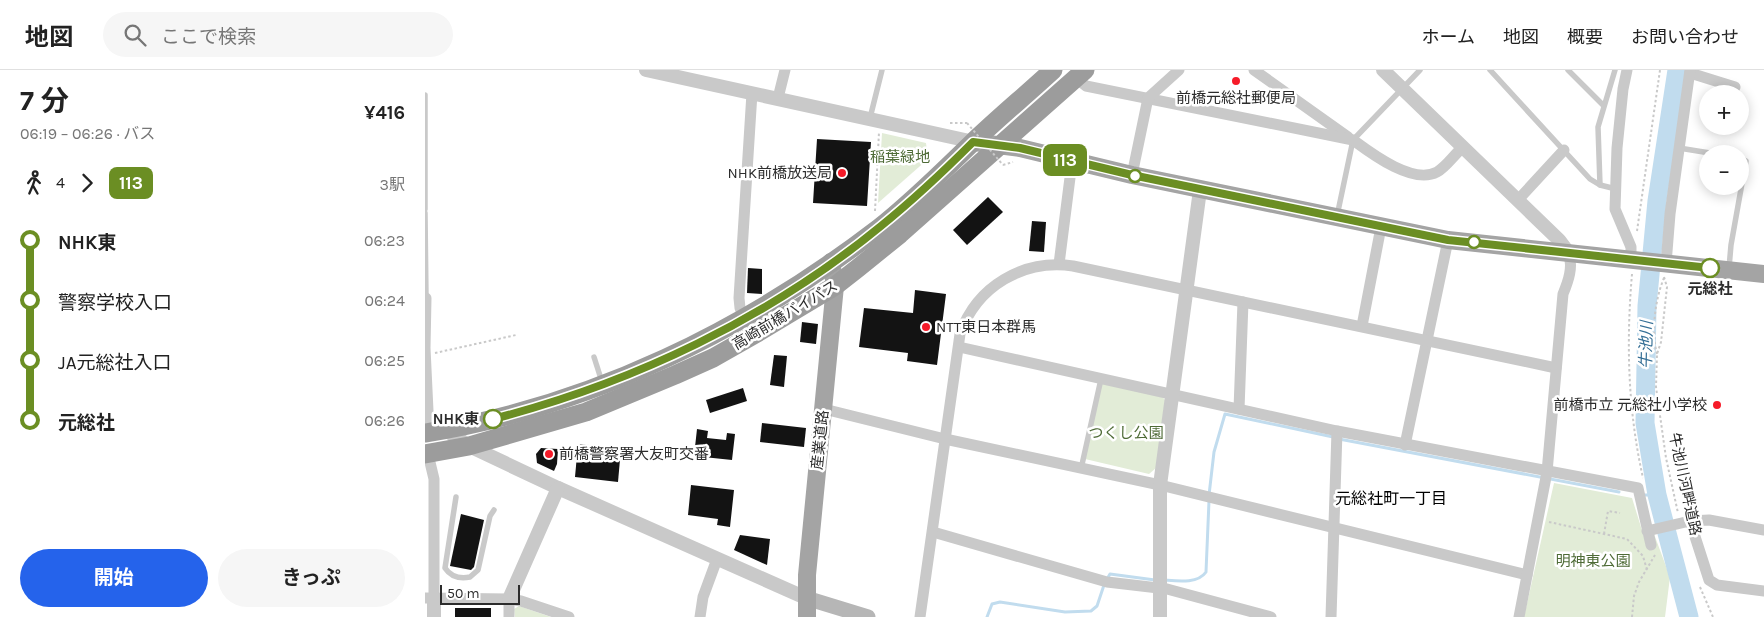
<!DOCTYPE html>
<html lang="ja">
<head>
<meta charset="utf-8">
<style>
	body { margin:0; font-family:Karla,"Noto Sans JP",sans-serif; background:#f6f6f6; color:#222; height:100vh; display:flex; flex-direction:column; font-size:19px; white-space:nowrap }
	* { box-sizing:border-box; margin:0 }
	p { font-size:16px; color:#767676 }
	.icon { flex:none; width:28px; height:28px; fill:none; stroke:currentColor; stroke-width:2; stroke-linecap:round; stroke-linejoin:round }
	.map { position:relative; flex:1; overflow:hidden }
	.panel { display:flex; flex-direction:column; background:#fff; width:425px }
	.panel>* { flex:none }
	.badge { padding:0 10px; border-radius:8px; font-size:18px; line-height:32px }
	.controls { position:absolute; left:1274px; top:15px; display:grid; gap:10px }
	.controls a { display:grid; place-items:center; width:50px; height:50px; border-radius:50%; background:#fff; box-shadow:0 2px 12px #0003; font-size:25px }
	.scale { position:absolute; left:15px; bottom:12px; width:80px; box-sizing:border-box; padding-left:5px; border:2px solid #2c2c2c; border-top:0; font-size:14px; line-height:18px; white-space:nowrap; color:#2c2c2c; -webkit-text-stroke:4px #fff; paint-order:stroke }
	.map>.badge { position:absolute; translate:-50% -50%; box-shadow:0 0 0 2px #fff }
	.legs { display:flex; align-items:center; gap:8px; height:55px; padding:0 20px; font-size:16px }
	.legs p { margin-inline-start:auto }
	.summary { display:flex; align-items:center; justify-content:space-between; height:85px; padding:0 20px }
	h1 { font-size:28px; font-weight:700; line-height:38px }
	.button { display:flex; gap:10px; margin-top:auto; padding:10px 20px }
	.button a { flex:1; height:58px; border-radius:30px; background:#2563eb; color:#fff; font-size:20px; font-weight:700; line-height:58px; text-align:center }
	.button a+a { background:#f6f6f6; color:#222 }
	ul { padding:0 20px; list-style:none }
	li { display:flex; align-items:center; gap:18px; height:60px; font-size:19px }
	li i { display:grid; place-items:center; width:8px; height:100%; margin:0 6px; background:currentColor }
	li i::after { content:''; width:12px; height:12px; margin:-6px; border:4px solid; border-radius:50%; background:#fff }
	li p { margin-inline-start:auto }
	li:first-child i { background:linear-gradient(#0000 50%,currentColor 0) }
	li:last-child i { background:linear-gradient(currentColor 50%,#0000 0) }
	header { display:flex; align-items:center; gap:30px; box-sizing:border-box; height:70px; padding:0 25px; background:#fff; border-bottom:1px solid #e0e0e0 }
	header strong { font-size:24px }
	nav { display:flex; gap:28px; margin-inline-start:auto; font-size:18px }
	.search { width:350px; height:45px; background:#f6f6f6; display:flex; align-items:center; gap:12px; box-sizing:border-box; padding:0 18px; border-radius:28px; color:#767676; font-size:19px }
	main { display:flex; flex:1; min-height:0 }
	.map>svg:first-child { display:block }
</style>
</head>
<body>
<header>
<strong>地図</strong>
<div class="search"><svg class="icon" aria-label="search" viewBox="0 0 24 24"><circle cx="10" cy="10" r="6"/><path d="M15 15l6 6"/></svg>ここで検索</div>
<nav><a>ホーム</a><a>地図</a><a>概要</a><a>お問い合わせ</a></nav>
</header>
<main>
<section class="panel">
<div class="summary"><div><h1>7 分</h1><p>06:19 – 06:26 · バス</p></div><b>¥416</b></div>
<div class="legs"><svg class="icon" aria-label="walk" viewBox="0 0 24 24"><circle cx="13" cy="4" r="2"/><path d="M13 8l-2 6 4 7M11 14l-3 7M7 12l3-4h3l4 4"/></svg>4<svg class="icon" aria-label="forward" viewBox="0 0 24 24"><path d="M9 5l7 7-7 7"/></svg><b class="badge" style="background:#6b8e23;color:#fff">113</b><p>3駅</p></div>
<ul>
<li><i style="color:#6b8e23"></i><b>NHK東</b><p>06:23</p></li>
<li><i style="color:#6b8e23"></i><span>警察学校入口</span><p>06:24</p></li>
<li><i style="color:#6b8e23"></i><span>JA元総社入口</span><p>06:25</p></li>
<li><i style="color:#6b8e23"></i><b>元総社</b><p>06:26</p></li>
</ul>
<div class="button"><a>開始</a><a>きっぷ</a></div>
</section>
<div class="map">
<svg width="1339" height="547" viewBox="0 0 1339 547">
	<rect width="100%" height="100%" fill="#fff"/>
	<g fill="#e2ecd7">
		<polygon points="457,63 501,73 503,89 453,133"/>
		<polygon points="681,311 735,324 740,330 731,398 724,404 660,389 675,315"/>
		<polygon points="1129,413 1207,428 1220,470 1229,464 1245,507 1240,547 1099,547"/>
		<polygon points="94,536 126,547 90,547 89,539"/>
	</g>
	<g fill="none" stroke-linecap="round" stroke-linejoin="round">
		<g stroke="#c1dcee" stroke-width="3">
			<polyline points="914,369 1194,422"/>
			<polyline points="784,425 789,382 800,344 908,367"/>
			<polyline points="1220,425 1232,425"/>
			<polyline points="682,509 685,504 730,510"/>
			<path d="M739,510C752,511 773,514 781,502L784,431"/>
			<polyline points="562,547 567,534 575,532 640,542 666,541 672,536 679,515"/>
		</g>
		<polyline stroke="#c1dcee" stroke-width="19" points="1252,0 1232,131 1222,236 1220,353 1232,425 1264,547"/>
	</g>
	<g fill="#131313">
		<polygon points="392,69 446,72 442,136 388,133"/>
		<polygon points="563,127 578,142 542,175 528,160"/>
		<polygon points="607,151 621,152 619,182 604,181"/>
		<polygon points="323,198 337,199 337,224 322,223"/>
		<polygon points="490,220 521,224 512,295 482,291 483,283 434,277 439,238 488,243"/>
		<polygon points="377,252 393,254 391,274 375,272"/>
		<polygon points="349,285 362,286 359,317 345,315"/>
		<polygon points="318,318 322,331 285,343 281,330"/>
		<polygon points="337,353 381,358 379,377 335,372"/>
		<polygon points="272,359 283,361 282,368 301,370 302,363 310,364 307,390 269,386"/>
		<polygon points="153,374 196,378 193,412 150,407"/>
		<polygon points="116,378 133,379 132,394 129,401 112,393 111,384"/>
		<polygon points="266,415 309,420 305,457 292,455 293,449 263,445"/>
		<polygon points="36,444 59,450 49,497 46,500 25,496"/>
		<polygon points="315,465 345,469 342,495 309,480"/>
		<rect x="30" y="538" width="36" height="9"/>
	</g>
	<g fill="none" stroke-linecap="round" stroke-linejoin="round">
		<g stroke="#c9c9c9" stroke-width="2" stroke-dasharray="2.5 2.5" stroke-linecap="butt">
			<polyline points="525,53 542,53"/>
			<polyline points="578,95 588,92"/>
			<polyline points="450,141 454,62"/>
			<polyline points="1212,161 1235,0"/>
			<path d="M1207,204C1201,274 1203,341 1218,408"/>
			<polyline points="1239,207 1242,217 1236,272 1232,284 1231,317 1241,388 1253,443"/>
			<polyline points="10,283 91,265"/>
			<path d="M1232,284C1226,262 1230,229 1239,208"/>
			<polyline points="1124,452 1202,469 1218,486 1222,500"/>
			<polyline points="1179,464 1183,441 1195,443"/>
			<polyline points="1275,517 1288,547"/>
			<polyline points="1207,547 1209,526 1214,512 1230,485"/>
		</g>
		<g stroke="#c9c9c9" stroke-width="5.5">
			<polyline points="1065,0 1165,109 1175,115 1191,119"/>
			<polyline points="1143,0 1178,35"/>
			<polyline points="0,25 0,139"/>
			<polyline points="445,48 457,0"/>
			<polyline points="1254,78 1291,84"/>
			<polyline points="1175,115 1173,57 1190,0"/>
			<polyline points="0,143 1,228"/>
			<polyline points="912,146 928,70 995,0"/>
			<polyline points="1304,198 1306,175 1321,91 1315,88"/>
			<polyline points="169,287 177,312"/>
			<polyline points="656,399 676,309"/>
			<path d="M31,427L20,498C26,507 35,509 45,507L53,500L65,446L69,440"/>
		</g>
		<g stroke="#c9c9c9" stroke-width="11">
			<polyline points="829,0 923,67"/>
			<polyline points="1202,0 1198,19 1192,78 1190,139 1206,177 1206,190"/>
			<polyline points="1265,3 1310,17"/>
			<path d="M651,8L661,16L928,70C947,84 988,115 1012,102C1021,97 1029,85 1037,78"/>
			<polyline points="353,28 360,0"/>
			<polyline points="707,105 723,28 754,0"/>
			<polyline points="1093,130 1139,80"/>
			<polyline points="634,194 647,92"/>
			<polyline points="1241,194 1245,144 1265,0"/>
			<polyline points="1,228 0,278 4,362"/>
			<polyline points="319,247 315,238 314,228 327,23"/>
			<polyline points="937,256 956,157"/>
			<polyline points="534,277 912,361 1213,418 1226,475"/>
			<polyline points="399,339 520,369 735,415 1102,505"/>
			<polyline points="814,339 818,232"/>
			<polyline points="980,375 1023,170"/>
			<polyline points="3,384 9,409 9,528"/>
			<polyline points="1265,451 1284,510 1292,515 1339,521"/>
			<polyline points="1222,461 1265,451 1284,450 1339,460"/>
			<polyline points="508,462 682,512 742,519 846,547"/>
			<polyline points="0,528 84,529 96,531 144,547"/>
			<polyline points="84,547 84,529"/>
			<polyline points="275,547 278,527 292,489"/>
			<path d="M495,547L535,264C552,216 598,189 648,196L1131,298"/>
			<polyline points="906,547 912,361"/>
			<path d="M1094,547L1122,402L1138,224C1143,212 1149,196 1143,182"/>
		</g>
		<g stroke="#c9c9c9" stroke-width="14">
			<polyline points="221,0 549,72"/>
			<polyline points="958,0 1134,170 1143,182"/>
			<polyline points="21,360 44,376 133,418 381,528"/>
			<polyline points="9,528 9,547"/>
			<polyline points="84,529 133,418"/>
			<polyline points="735,547 735,415 775,120"/>
		</g>
		<polyline stroke="#b6b6b6" stroke-width="15" points="381,528 443,547"/>
		<g stroke="#a4a4a4" stroke-width="18">
			<polyline points="549,72 595,78 707,105 1023,170 1339,204"/>
			<polyline points="382,547 382,505 410,216 406,192"/>
		</g>
		<g stroke="#9c9c9c" stroke-width="19">
			<path d="M0,363C167,336 321,260 454,158C487,132 517,102 546,74C573,48 601,25 628,0"/>
			<polyline points="0,384 44,376 161,342 250,305 288,288 332,263 410,216 433,198 475,164 660,0"/>
		</g>
		<polyline stroke="#c9c9c9" stroke-width="2" stroke-dasharray="2.5 2.5" stroke-linecap="butt" points="542,53 578,95"/>
	</g>
	<g fill="none" stroke-linecap="round" stroke-linejoin="round">
		<defs>
			<path id="line-1" d="M68,349C208,313 344,248 456,156C488,130 519,101 548,72L595,78L707,105L1023,170L1285,198"/>
		</defs>
		<use href="#line-1" stroke="#fff" stroke-width="11"/>
		<use href="#line-1" stroke="#6b8e23" stroke-width="8"/>
	</g>
	<g fill="#f61b29" stroke="#fff" stroke-width="2">
		<circle cx="811" cy="11" r="5"/>
		<circle cx="417" cy="103" r="5"/>
		<circle cx="501" cy="257" r="5"/>
		<circle cx="1292" cy="335" r="5"/>
		<circle cx="124" cy="384" r="5"/>
	</g>
	<g fill="#fff" stroke="#6b8e23" stroke-width="2.5">
		<circle cx="710" cy="106" r="6"/>
		<circle cx="1049" cy="172" r="6"/>
		<circle cx="1285" cy="198" r="9"/>
		<circle cx="68" cy="349" r="9"/>
	</g>
	<g text-anchor="middle" dominant-baseline="central" stroke-width="5" stroke-linejoin="round" paint-order="stroke">
		<g font-size="15" fill="#2c2c2c" stroke="#fff" text-anchor="end">
			<text x="811" y="28" text-anchor="middle">前橋元総社郵便局</text>
			<text x="407" y="103">NHK前橋放送局</text>
			<text x="511" y="257" text-anchor="start">NTT東日本群馬</text>
			<text x="1282" y="335">前橋市立 元総社小学校</text>
			<text x="134" y="384" text-anchor="start">前橋警察署大友町交番</text>
		</g>
		<g font-size="15" fill="#4e6b36" stroke="#fff">
			<text x="475" y="87">稲葉緑地</text>
			<text x="701" y="363">つくし公園</text>
			<text x="1168" y="491">明神東公園</text>
		</g>
		<g font-size="15" font-weight="bold" fill="#2c2c2c" stroke="#fff">
			<text x="1285" y="219">元総社</text>
			<text x="54" y="349" text-anchor="end">NHK東</text>
		</g>
		<g font-size="15" fill="#2c2c2c" stroke="#fff">
			<text transform="translate(360 245) rotate(-31)">高崎前橋バイパス</text>
			<text transform="translate(395 370) rotate(-84)">産業道路</text>
			<text transform="translate(1260 414) rotate(78)">牛池川河畔道路</text>
		</g>
		<g font-size="16" font-style="italic" fill="#336e95" stroke="#fff">
			<text transform="translate(1221 275) rotate(-89)">牛池川</text>
		</g>
		<g font-size="16" fill="#000" stroke="#fff">
			<text x="966" y="428">元総社町一丁目</text>
		</g>
	</g>
</svg>
<div class="controls">
<a>+</a>
<a>−</a>
</div>
<div class="scale">50 m</div>
<b class="badge" style="left:640px;top:90px;background:#6b8e23;color:#fff">113</b>
</div>
</main>
</body>
</html>
